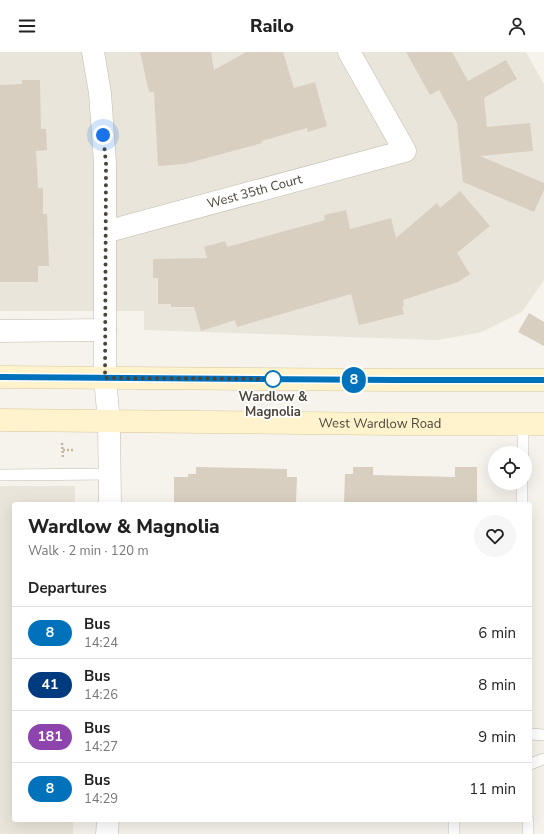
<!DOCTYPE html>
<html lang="en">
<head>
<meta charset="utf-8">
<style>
	body { margin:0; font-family:"Nunito Sans",sans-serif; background:#f6f6f6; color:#222; height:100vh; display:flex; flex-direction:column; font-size:15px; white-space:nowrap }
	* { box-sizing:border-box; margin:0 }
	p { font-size:13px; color:#767676 }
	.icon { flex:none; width:22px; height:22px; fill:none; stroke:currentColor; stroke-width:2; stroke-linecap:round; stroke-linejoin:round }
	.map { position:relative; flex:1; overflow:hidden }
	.details { position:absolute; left:12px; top:450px; width:520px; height:320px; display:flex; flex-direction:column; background:#fff; border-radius:4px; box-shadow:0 4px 16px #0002 }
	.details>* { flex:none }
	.badge { padding:0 8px; border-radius:13px; font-size:14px; line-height:26px }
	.tools { position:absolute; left:488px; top:394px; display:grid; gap:8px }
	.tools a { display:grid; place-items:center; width:44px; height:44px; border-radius:50%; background:#fff; box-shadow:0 4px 16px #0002; font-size:20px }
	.you { position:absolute; width:20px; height:20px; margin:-10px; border:3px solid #fff; border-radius:50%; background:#1a73e8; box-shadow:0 0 0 6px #1a73e833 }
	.map>.badge { position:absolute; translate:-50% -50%; box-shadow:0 0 0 2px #fff }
	h2 { padding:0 16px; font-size:15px; line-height:36px }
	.round { display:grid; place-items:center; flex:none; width:42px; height:42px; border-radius:21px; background:#f6f6f6 }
	.head { display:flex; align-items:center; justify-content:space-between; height:68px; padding:0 16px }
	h1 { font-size:19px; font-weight:800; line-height:30px }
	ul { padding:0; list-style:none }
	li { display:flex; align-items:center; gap:12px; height:52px; padding:0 16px; border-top:1px solid #e0e0e0 }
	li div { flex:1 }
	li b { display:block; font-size:15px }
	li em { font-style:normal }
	li .badge { min-width:44px; font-weight:700; text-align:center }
	header { display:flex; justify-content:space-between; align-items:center; height:52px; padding:0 16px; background:#fff; font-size:18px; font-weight:800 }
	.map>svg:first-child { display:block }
</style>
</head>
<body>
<header><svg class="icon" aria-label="menu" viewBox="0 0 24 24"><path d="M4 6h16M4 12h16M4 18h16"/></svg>Railo<svg class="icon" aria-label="person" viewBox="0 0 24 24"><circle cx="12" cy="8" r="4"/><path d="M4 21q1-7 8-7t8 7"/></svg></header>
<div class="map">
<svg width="544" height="782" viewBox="0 0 544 782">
	<rect width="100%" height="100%" fill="#f6f3ec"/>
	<g fill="#eae5da">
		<polygon points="0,0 526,0 544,32 544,228 522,260 482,280 438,288 144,278 144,259 0,259"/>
		<polygon points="0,434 75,434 75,452 14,452 14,768 73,768 73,782 0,782"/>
	</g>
	<g fill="#d8cfc1">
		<polygon points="140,0 211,0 214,18 246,0 283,0 294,36 315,30 327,74 308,80 307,76 262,89 262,91 185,112 158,114 154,40 149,40"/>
		<polygon points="406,0 452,0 468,29 506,8 517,27 484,46 487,75 530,71 533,99 480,104 544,131 544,138 534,160 463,130 457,71 439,38 430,43"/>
		<polygon points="22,28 40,28 41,77 46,77 47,98 36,99 38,136 43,136 43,162 47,162 49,214 38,214 38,230 0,230 0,33 22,32"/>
		<polygon points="460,139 490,174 457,201 470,222 458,230 403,248 404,254 402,255 404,262 359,273 351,242 237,275 235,268 201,279 194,255 171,255 171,252 158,252 158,226 153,226 153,207 207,206 204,195 225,189 227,195 325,168 324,163 346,158 350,177 391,166 396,186 437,151 440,156"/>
		<polygon points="529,261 544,270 544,294 518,280"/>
		<polygon points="196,415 287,417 287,425 297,425 296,452 174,452 174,425 188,425 188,422 196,422"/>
		<polygon points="353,415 373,415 373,423 455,425 455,415 477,415 477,452 344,452 345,422 353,422"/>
	</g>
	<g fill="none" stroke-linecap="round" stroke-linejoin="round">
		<defs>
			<g id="service">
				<polyline points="523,401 523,372"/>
				<polyline points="0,423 111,422"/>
				<polyline points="522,452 522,431"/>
				<polyline points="530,682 544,683"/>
				<polyline points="530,712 544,707"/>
				<polyline points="454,768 454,782"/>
				<polyline points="528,768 528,782"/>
			</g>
			<g id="minor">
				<polyline points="93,0 100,41 105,111 105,327"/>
				<path id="s1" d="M105,180L405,99L349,0"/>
				<polyline points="0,279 105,278"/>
			</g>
			<g id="tertiary">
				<polyline points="105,327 109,370 110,452"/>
				<polyline points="107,782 108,768"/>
			</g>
			<g id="secondary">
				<polyline points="0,325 395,328 544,328"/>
				<path id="s2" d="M0,368L395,372H544"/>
			</g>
		</defs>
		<use href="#service" stroke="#c2bbae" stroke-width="12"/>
		<use href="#minor" stroke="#c2bbae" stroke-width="23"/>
		<use href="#tertiary" stroke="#c2bbae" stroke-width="23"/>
		<use href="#secondary" stroke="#d6c79b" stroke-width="23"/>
		<g stroke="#c4b79f" stroke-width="2.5" stroke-dasharray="2 2" stroke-linecap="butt">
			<polyline points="62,391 63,406"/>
			<polyline points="63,398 74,398"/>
		</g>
		<use href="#service" stroke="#fff" stroke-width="11"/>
		<use href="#minor" stroke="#fff" stroke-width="22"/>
		<use href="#tertiary" stroke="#fff" stroke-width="22"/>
		<use href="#secondary" stroke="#fff3cd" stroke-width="22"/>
	</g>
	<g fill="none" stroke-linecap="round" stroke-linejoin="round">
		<defs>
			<polyline id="line" points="0,325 395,328 544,328"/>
		</defs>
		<use href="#line" stroke="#fff" stroke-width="9"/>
		<use href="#line" stroke="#0072bc" stroke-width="6"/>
		<polyline stroke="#4b4439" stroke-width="4" stroke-dasharray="0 7.2" points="103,83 106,111 105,326 278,327 273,327"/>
	</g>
	<circle fill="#fff" stroke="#0072bc" stroke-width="2" cx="273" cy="327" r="8"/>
	<g text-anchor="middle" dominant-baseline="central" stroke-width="3.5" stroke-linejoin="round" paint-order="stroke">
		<g font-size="13" fill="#4b4439" stroke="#fff">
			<text stroke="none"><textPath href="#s1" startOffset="155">West 35th Court</textPath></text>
			<text stroke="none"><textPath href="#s2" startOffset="380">West Wardlow Road</textPath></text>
		</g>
		<g font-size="13" font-weight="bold" fill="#4b4439" stroke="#fff">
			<text x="273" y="345">Wardlow &amp;<tspan x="273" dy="15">Magnolia</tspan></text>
		</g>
	</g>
</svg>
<div class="tools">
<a><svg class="icon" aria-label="locate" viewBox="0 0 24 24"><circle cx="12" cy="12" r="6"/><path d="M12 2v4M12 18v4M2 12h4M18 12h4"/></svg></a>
</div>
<div class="you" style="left:103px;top:83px"></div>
<b class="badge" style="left:354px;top:328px;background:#0072bc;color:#fff">8</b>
<section class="details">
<div class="head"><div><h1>Wardlow &amp; Magnolia</h1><p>Walk · 2 min · 120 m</p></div><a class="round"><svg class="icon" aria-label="heart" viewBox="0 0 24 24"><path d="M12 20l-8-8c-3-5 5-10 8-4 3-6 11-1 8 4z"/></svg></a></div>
<h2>Departures</h2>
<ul>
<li><span class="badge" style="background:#0072bc;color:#fff">8</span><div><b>Bus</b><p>14:24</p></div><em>6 min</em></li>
<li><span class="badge" style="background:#003b80;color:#fff">41</span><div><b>Bus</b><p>14:26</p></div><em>8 min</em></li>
<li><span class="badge" style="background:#8e44ad;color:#fff">181</span><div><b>Bus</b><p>14:27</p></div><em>9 min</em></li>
<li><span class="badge" style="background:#0072bc;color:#fff">8</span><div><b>Bus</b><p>14:29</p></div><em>11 min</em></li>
</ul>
</section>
</div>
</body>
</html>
